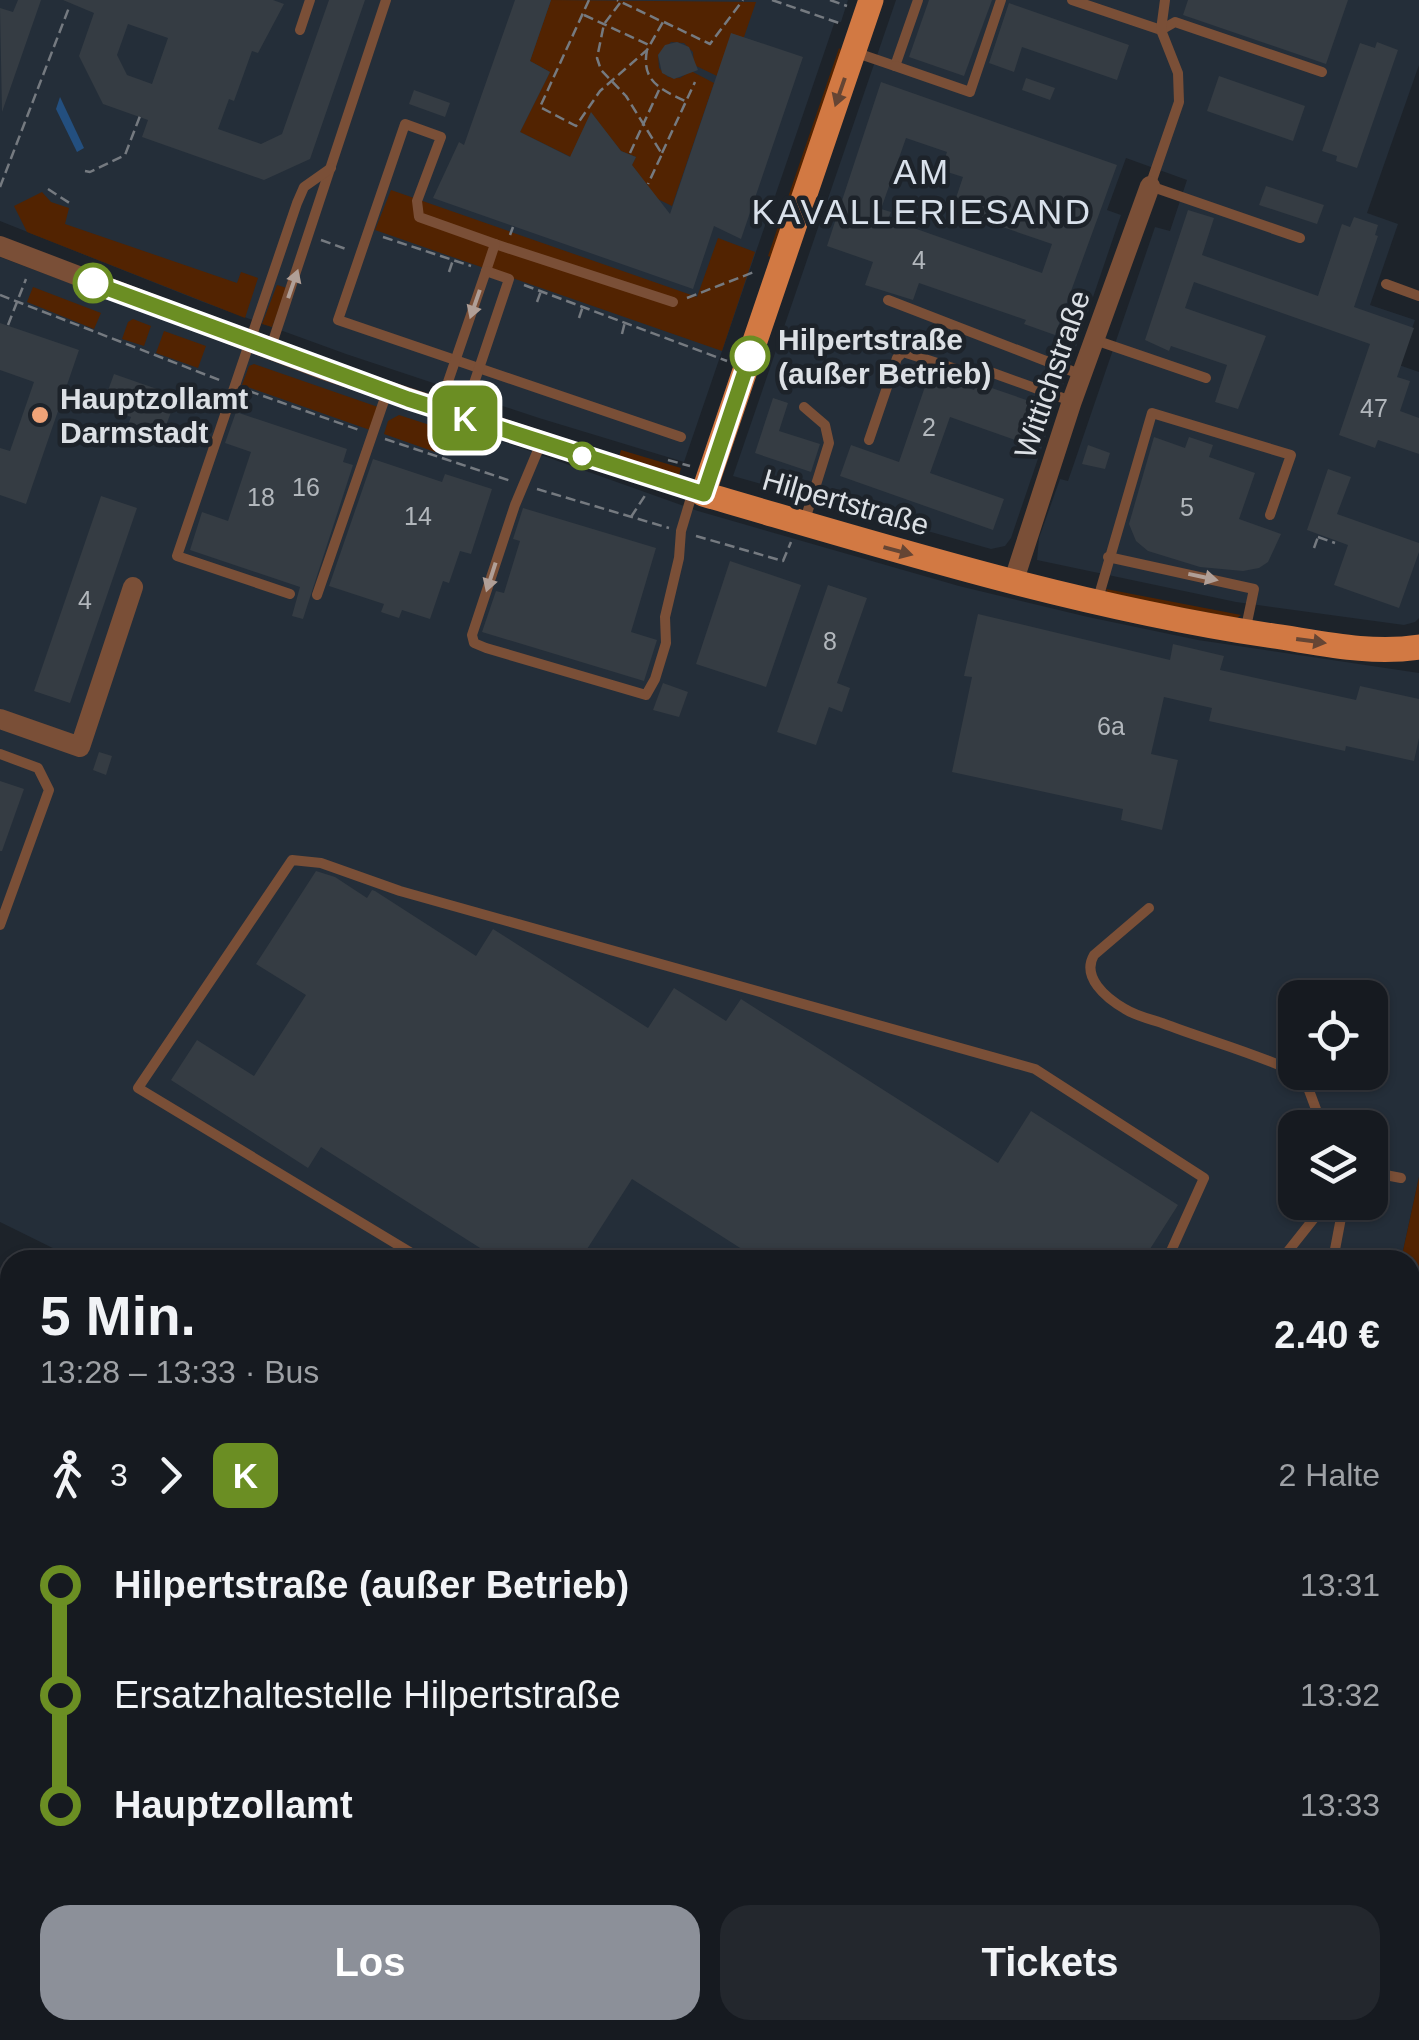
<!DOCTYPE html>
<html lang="de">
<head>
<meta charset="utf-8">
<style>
	body { margin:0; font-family:Arial,sans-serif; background:#23272d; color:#f1f3f6; height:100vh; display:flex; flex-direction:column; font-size:38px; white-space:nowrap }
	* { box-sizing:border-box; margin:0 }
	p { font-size:32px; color:#9ea1a5 }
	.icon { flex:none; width:55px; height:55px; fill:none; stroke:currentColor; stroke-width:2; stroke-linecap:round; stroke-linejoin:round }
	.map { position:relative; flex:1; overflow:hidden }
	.panel { position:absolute; left:0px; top:1250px; width:1420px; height:790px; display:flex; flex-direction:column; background:#161a20; border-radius:30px 30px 0 0; box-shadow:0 2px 8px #0004,0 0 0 2px #35383e }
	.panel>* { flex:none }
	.badge { padding:0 20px; border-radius:15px; font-size:35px; line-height:65px }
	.fabs { position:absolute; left:1278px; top:980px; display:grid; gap:20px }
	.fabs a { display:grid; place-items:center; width:110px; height:110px; border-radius:20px; background:#161a20; box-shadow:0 2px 8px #0004,0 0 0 2px #35383e; font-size:50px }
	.map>.badge { position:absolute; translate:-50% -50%; box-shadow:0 0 0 5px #fff }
	.legs { display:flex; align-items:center; gap:15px; height:110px; padding:0 40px; font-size:32px }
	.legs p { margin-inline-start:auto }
	.head { display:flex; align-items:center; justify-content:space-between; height:170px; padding:0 40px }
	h1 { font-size:55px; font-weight:600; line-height:75px }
	.primary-button { display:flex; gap:20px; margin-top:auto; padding:20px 40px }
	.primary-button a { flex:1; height:115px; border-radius:30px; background:#8c9099; color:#fff; font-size:40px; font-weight:600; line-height:115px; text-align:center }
	.primary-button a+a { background:#23272d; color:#f1f3f6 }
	ul { padding:0 40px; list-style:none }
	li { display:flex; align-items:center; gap:35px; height:110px; font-size:38px }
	li i { display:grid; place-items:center; width:15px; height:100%; margin:0 12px; background:currentColor }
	li i::after { content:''; width:25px; height:25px; margin:-12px; border:8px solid; border-radius:50%; background:#161a20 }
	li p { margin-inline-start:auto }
	li:first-child i { background:linear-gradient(#0000 50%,currentColor 0) }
	li:last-child i { background:linear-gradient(currentColor 50%,#0000 0) }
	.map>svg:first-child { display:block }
</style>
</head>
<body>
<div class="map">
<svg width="1419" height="2040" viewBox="0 0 1419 2040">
	<rect width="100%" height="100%" fill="#1d232a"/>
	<g fill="#242e39" fill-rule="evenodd">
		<polygon points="0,0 848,0 841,22 835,21 684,462 539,418 346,354 203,302 0,221"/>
		<polygon points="896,0 1419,0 1419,65 1367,213 1398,224 1370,305 1415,320 1399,365 1419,372 1419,618 1415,622 1404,625 1236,602 1037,560 1039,538 1060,479 1068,481 1155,227 1170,231 1187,180 1126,158 1107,210 1121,215 1011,538 1005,546 991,549 733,476"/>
		<path d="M0,257L277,361L698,511L959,586L1088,617L1198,640L1419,673V1177L1401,1260H77L0,1222ZM1295,998H1370V1072H1295ZM1295,1128H1370V1202H1295Z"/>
		<polygon points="1419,1648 1419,1811 1410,1857 1410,1696"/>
		<polygon points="566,2030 1134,2030 1136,2040 568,2040"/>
	</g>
	<g fill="#522301">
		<polygon points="551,0 756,2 744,37 717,76 694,65 693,52 684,43 671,42 658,55 659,68 668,77 680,78 691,71 714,83 672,206 617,179 640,176 632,165 636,157 621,151 591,113 576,145 575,159 520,132 550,72 530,61"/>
		<polygon points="839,48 842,51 773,258 768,256"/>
		<polygon points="391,190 697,297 718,238 755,252 722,351 375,230"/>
		<polygon points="42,192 51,202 69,208 65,224 237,283 241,272 258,278 245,318 27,232 14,206"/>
		<polygon points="277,285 287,288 272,327 262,324"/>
		<polygon points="33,287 101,313 94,329 27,302"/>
		<polygon points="133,319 151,326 144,346 122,339 128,322"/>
		<polygon points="164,331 206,346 198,368 156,353"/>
		<polygon points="254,364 378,407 370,430 242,385 249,366"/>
		<polygon points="399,415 442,429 435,452 384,434 388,421"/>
		<polygon points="621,450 681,468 679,475 619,457"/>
		<polygon points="1106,589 1241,615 1237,618 1108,594"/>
		<polygon points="1419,1177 1419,1337 1410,1336 1410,1260 1401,1260"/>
		<polygon points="1410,1395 1419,1395 1419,1648 1410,1696"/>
		<polygon points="1419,1811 1419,1957 1410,2002 1410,1857"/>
		<polygon points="1134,2030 1346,2030 1345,2035 1302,2032 1271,2040 1136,2040"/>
	</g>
	<polygon fill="#234f7f" points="60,97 84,148 77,152 56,109"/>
	<g fill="#353c43" fill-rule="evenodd">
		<polygon points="18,0 41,0 2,112 0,8 13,12"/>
		<path d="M63,0H273L284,4L258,53L252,51L234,101L229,99L218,129L261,144L282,134L329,0H365L310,159L264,180L142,137L148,120L103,104L79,56L94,13ZM128,24L168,38L152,84L127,75L117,55Z"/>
		<polygon points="515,0 551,0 530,61 550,72 520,132 570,157 591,112 621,151 636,157 632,165 670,214 731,33 803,57 741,239 714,226 693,289 433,198 459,142 464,145"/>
		<polygon points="929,0 992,0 964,76 909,57"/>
		<polygon points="1188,0 1348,0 1326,64 1183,15"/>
		<polygon points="1009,3 1129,45 1117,80 1022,47 1014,72 989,63"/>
		<polygon points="677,42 689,47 698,70 674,79 662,73 658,55 665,45"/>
		<polygon points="1377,42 1398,50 1357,168 1336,161 1337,156 1322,151 1360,43 1375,48"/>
		<polygon points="1219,76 1305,106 1293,141 1207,111"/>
		<polygon points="1026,78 1055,88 1050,100 1022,90"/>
		<path d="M881,82L1117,165L1055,335L1024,324L1026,320L919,283L913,300L865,285L873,262L827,246ZM906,138L947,152L941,170L963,177L954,204L978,213L976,218L1052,244L1042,273L888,219L891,212L881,209Z"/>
		<polygon points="414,90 450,103 445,117 409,104"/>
		<polygon points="1266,186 1324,205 1317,224 1259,205"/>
		<polygon points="1188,210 1214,218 1202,255 1318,296 1342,224 1350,227 1354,217 1378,225 1375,235 1378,236 1354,307 1414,328 1397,377 1410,381 1400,411 1419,418 1419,454 1378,440 1375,448 1339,435 1370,344 1194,282 1185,308 1266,336 1238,409 1215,402 1227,365 1171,346 1169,351 1145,340"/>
		<polygon points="0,323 79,350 26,504 0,495 0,448 10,451 34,382 0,370"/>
		<polygon points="114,374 177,396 158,447 124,435 131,417 102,407"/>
		<polygon points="929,375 974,390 977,383 1038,404 1024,443 950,417 930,473 1004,499 993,530 840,476 851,445 899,462"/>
		<polygon points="773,398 788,403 779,431 820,444 811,472 755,453"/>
		<polygon points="236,412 347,449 343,462 353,465 303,619 292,616 300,587 190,550 202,512 228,521 251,452 225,443"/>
		<polygon points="1154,437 1185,448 1189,437 1213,445 1209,457 1255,473 1239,519 1281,534 1268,562 1259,568 1243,571 1200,567 1148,551 1136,541 1129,524"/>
		<polygon points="1088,445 1110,453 1105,469 1082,464"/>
		<polygon points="373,459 442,482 445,474 492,489 471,554 460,551 449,583 443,581 430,619 402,610 399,618 381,612 384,604 329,586"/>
		<polygon points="1328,469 1351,477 1337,514 1419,543 1419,552 1399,608 1334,585 1348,545 1307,530"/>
		<polygon points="101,496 137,508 70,703 34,691"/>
		<polygon points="523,508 656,548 631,632 657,640 644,681 482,632 496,591 504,593 520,541 513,539"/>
		<polygon points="730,561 801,585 766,687 696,664"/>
		<polygon points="828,585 867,598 837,683 850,688 842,712 829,707 816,745 777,732"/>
		<polygon points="978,614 1170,660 1173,644 1224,656 1220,670 1356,700 1360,686 1419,699 1419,738 1414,761 1346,746 1345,751 1209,721 1212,708 1164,697 1151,754 1178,760 1162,830 1121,820 1123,809 952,772 972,677 964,676"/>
		<polygon points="663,683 688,692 679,717 653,710"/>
		<polygon points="99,752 112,756 106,775 93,770"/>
		<polygon points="0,781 24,789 2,851 0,851"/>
		<polygon points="316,871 335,877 367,898 372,890 375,891 476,956 493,929 648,1028 674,988 726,1021 741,999 998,1163 1031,1111 1178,1205 1143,1260 759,1260 632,1179 580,1260 499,1260 321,1147 308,1168 171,1080 197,1040 254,1076 306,995 256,964"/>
	</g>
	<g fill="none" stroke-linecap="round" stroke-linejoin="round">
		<g stroke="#757a80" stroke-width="2.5" stroke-dasharray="10 5" stroke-linecap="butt">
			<polyline points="589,0 540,107 576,126 600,91 647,50 663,22 617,0"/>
			<polyline points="772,0 842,24"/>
			<polyline points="830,0 847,6"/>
			<polyline points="620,3 604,24 597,58 601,70 626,96 662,154 648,184"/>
			<polyline points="584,15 649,45"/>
			<polyline points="664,22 710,44 743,0"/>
			<path d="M647,50C641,81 660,89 685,101"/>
			<polyline points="630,153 659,90"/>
			<polyline points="662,153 695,82"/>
			<polyline points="85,171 90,172 125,155 140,116"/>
			<polyline points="0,187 70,5"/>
			<polyline points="48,189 71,204"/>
			<polyline points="510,235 513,227"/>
			<polyline points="383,237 471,266"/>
			<polyline points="321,240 346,249"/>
			<polyline points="449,272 453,260"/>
			<polyline points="524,285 727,361"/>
			<polyline points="0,295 222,381"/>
			<polyline points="687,298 754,272"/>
			<polyline points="537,302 541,291"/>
			<polyline points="579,318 583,306"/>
			<polyline points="8,325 26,279"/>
			<polyline points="622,334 625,322"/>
			<polyline points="249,391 359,430"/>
			<polyline points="385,439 511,481"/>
			<polyline points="668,460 690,466"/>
			<polyline points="537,489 669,528"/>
			<polyline points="631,517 646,494"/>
			<polyline points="696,536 783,561 791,542"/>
			<polyline points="1318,537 1335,543"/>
			<polyline points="1314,548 1319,534"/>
			<polyline points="1410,1340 1419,1309"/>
			<polyline points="1289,2030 1298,2035 1324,2040"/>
			<polyline points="1399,2040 1413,2028"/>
			<polyline points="1411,2040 1419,2002"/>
		</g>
		<g stroke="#7a4f37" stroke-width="10">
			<polyline points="1072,0 1161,30 1175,22 1322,72"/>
			<polyline points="1165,0 1161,30 1178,73 1179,102 1150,186 1300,238"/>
			<polyline points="300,30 310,0"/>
			<polyline points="854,52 895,66 918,0"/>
			<polyline points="895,66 970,92 1001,0"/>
			<polyline points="495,244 673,302"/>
			<polyline points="486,271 495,244 419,217 417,201 441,137 405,124 338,320 681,437"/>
			<polyline points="1386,284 1419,296"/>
			<polyline points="888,300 1082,375"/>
			<polyline points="1095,340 1206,378"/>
			<polyline points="270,350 386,0"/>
			<polyline points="804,407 825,425 829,443 804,523"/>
			<polyline points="439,408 486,271 509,279 463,416"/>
			<polyline points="869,440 897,358 903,352 959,370 982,369 1071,401"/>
			<polyline points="541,443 515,505 472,635 474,643 486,648 646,695 655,679 666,643 665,617 679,558 681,531 693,491"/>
			<polyline points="1108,557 1254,589 1245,632"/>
			<polyline points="290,594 177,556 297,203 304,187 331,168"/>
			<polyline points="317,595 387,392"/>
			<polyline points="1097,602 1152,413 1291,455 1270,515"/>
			<polyline points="0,754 38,768 49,790 0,925"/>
			<path d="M1149,908L1094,955C1081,977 1106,998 1125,1009C1136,1016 1150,1019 1162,1023C1206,1040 1252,1052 1295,1072"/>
			<polyline points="1296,1072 1307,1085 1323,1128"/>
			<polyline points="1370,1172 1401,1178"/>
			<polyline points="423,1260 138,1088 292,860 321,863 400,891 1035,1069 1204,1178 1167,1260"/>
			<polyline points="1281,1260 1327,1202"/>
			<polyline points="1333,1260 1344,1202"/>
			<polyline points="655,2030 657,2040"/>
		</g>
		<g stroke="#7a4f37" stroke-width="20">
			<polyline points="0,246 324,370 703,494"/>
			<polyline points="1013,583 1072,401 1150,186"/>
			<polyline points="0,719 80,747 133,587"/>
			<polyline points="1410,1373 1419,1374"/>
			<polyline points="0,1866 10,1864"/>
			<polyline points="448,2030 451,2040"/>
			<polyline points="1120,2030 1125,2040"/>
			<polyline points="294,2040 338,2030"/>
		</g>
		<path stroke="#d27943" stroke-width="25" d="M871,0L703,494C890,548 1075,606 1267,635C1317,642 1369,655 1419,647"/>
		<defs>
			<g id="rail">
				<polyline points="1410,1763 1419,1717"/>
				<polyline points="1410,1826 1419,1781"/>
				<polyline points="1356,2040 1358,2030"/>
			</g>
		</defs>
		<use href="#rail" stroke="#c3c7cc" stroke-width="9"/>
		<use href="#rail" stroke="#1d232a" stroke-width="5" stroke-dasharray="15" stroke-linecap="butt"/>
	</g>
	<defs><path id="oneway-solid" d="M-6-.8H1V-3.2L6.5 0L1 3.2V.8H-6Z" transform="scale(2.5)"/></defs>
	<g fill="#654534">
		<use href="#oneway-solid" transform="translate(840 92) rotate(109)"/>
		<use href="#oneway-solid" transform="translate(898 551) rotate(15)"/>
		<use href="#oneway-solid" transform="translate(1311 641) rotate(8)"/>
	</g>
	<g fill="#b09f97">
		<use href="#oneway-solid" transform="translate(293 284) rotate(-71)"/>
		<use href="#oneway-solid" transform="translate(475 304) rotate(109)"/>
		<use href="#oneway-solid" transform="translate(491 577) rotate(108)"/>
		<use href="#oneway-solid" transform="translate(1203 577) rotate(12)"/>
	</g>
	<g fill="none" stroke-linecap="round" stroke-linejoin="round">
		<defs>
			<polyline id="line-1" points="93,283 408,399 704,494 750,356"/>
		</defs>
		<use href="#line-1" stroke="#fff" stroke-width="22"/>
		<use href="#line-1" stroke="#6b8e23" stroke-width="15"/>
	</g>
	<g fill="#fff" stroke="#6b8e23" stroke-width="5">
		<circle cx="93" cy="283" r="18"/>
		<circle cx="750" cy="356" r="18"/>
		<circle cx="582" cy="456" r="12"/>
	</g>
	<circle fill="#efa378" stroke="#1d232a" stroke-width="4" cx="40" cy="415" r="10"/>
	<g text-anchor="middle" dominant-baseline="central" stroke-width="9" stroke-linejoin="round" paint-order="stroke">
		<g font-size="25" fill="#b2b7bc">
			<text x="919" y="260">4</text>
			<text x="1374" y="408">47</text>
			<text x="929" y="427">2</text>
			<text x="306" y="487">16</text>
			<text x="261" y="497">18</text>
			<text x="1187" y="507">5</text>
			<text x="418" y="516">14</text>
			<text x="85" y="600">4</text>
			<text x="830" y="641">8</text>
			<text x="1111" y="726">6a</text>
		</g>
		<g font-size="30" font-weight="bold" fill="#dce0e5" stroke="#1d232a" text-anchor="start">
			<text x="778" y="339">Hilpertstraße<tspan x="778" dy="34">(außer Betrieb)</tspan></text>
		</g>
		<g font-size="30" fill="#dce0e5" stroke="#1d232a">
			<text transform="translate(1052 374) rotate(-71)">Wittichstraße</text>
			<text transform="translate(846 502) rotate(16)">Hilpertstraße</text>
		</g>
		<g font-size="30" font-weight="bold" fill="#dce0e5" stroke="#1d232a" text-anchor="start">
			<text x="60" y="398">Hauptzollamt<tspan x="60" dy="34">Darmstadt</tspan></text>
		</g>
		<g font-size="35" letter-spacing="2.5" fill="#d9e1eb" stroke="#1d232a">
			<text x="922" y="171">AM<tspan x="922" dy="40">KAVALLERIESAND</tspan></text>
		</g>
	</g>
</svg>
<div class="fabs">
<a><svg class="icon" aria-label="locate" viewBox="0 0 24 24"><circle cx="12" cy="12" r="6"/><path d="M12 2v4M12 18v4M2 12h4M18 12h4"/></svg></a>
<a><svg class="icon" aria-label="layers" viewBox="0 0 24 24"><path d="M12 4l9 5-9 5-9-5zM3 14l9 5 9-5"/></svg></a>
</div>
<b class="badge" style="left:465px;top:418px;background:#6b8e23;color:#fff">K</b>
<section class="panel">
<div class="head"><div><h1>5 Min.</h1><p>13:28 – 13:33 · Bus</p></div><b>2.40 €</b></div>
<div class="legs"><svg class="icon" aria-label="walk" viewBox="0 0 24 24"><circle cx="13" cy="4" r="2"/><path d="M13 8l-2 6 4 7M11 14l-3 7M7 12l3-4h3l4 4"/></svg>3<svg class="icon" aria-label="forward" viewBox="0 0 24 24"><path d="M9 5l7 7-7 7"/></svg><b class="badge" style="background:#6b8e23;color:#fff">K</b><p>2 Halte</p></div>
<ul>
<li><i style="color:#6b8e23"></i><b>Hilpertstraße (außer Betrieb)</b><p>13:31</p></li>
<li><i style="color:#6b8e23"></i><span>Ersatzhaltestelle Hilpertstraße</span><p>13:32</p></li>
<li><i style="color:#6b8e23"></i><b>Hauptzollamt</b><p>13:33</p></li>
</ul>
<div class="primary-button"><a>Los</a><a>Tickets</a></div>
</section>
</div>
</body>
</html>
